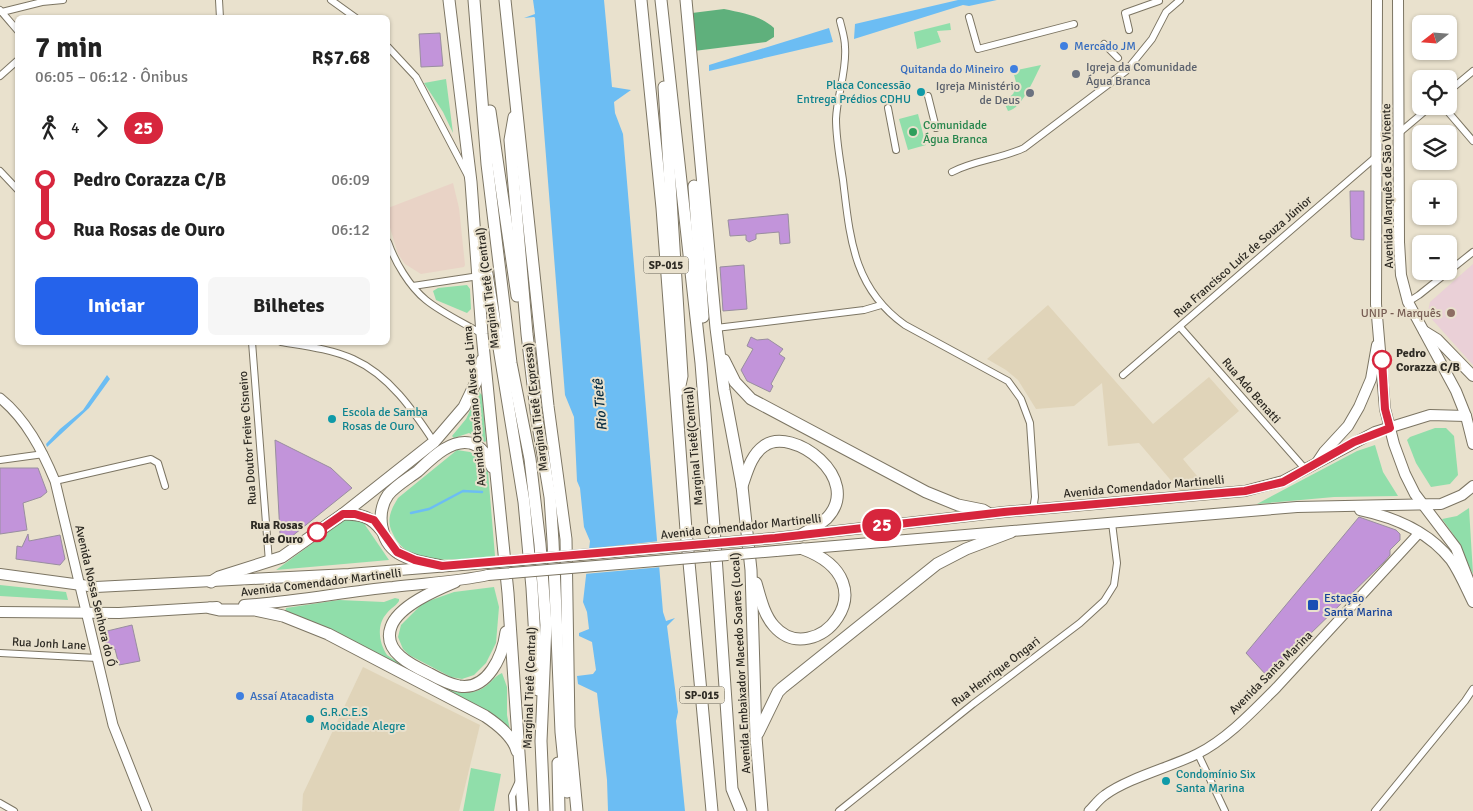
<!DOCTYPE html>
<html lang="pt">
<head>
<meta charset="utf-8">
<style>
	body { margin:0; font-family:Signika,sans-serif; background:#f6f6f6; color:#222; height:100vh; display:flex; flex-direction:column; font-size:19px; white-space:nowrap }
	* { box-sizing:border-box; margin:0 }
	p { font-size:16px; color:#767676 }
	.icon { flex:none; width:28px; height:28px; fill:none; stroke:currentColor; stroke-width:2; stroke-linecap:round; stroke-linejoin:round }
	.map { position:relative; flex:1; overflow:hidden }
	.details { position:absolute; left:15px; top:15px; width:375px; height:330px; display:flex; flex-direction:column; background:#fff; border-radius:8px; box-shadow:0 1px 4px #0004 }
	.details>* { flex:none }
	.badge { padding:0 10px; border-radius:16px; font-size:18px; line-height:32px }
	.needle { width:32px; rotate:253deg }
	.fabs { position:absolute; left:1412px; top:15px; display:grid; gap:10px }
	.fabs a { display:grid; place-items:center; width:45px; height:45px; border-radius:8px; background:#fff; box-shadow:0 1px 4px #0004; font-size:25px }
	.map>.badge { position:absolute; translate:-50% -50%; box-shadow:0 0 0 2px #fff }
	.legs { display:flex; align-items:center; gap:8px; height:55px; padding:0 20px; font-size:16px }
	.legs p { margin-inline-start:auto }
	.overview { display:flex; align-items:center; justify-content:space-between; height:85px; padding:0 20px }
	h1 { font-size:28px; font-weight:700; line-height:38px }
	.primary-button { display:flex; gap:10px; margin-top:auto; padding:10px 20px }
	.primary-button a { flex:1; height:58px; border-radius:8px; background:#2563eb; color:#fff; font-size:20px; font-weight:700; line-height:58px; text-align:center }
	.primary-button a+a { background:#f6f6f6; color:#222 }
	ul { padding:0 20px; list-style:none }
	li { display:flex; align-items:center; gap:18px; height:50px; font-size:19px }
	li i { display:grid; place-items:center; width:8px; height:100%; margin:0 6px; background:currentColor }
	li i::after { content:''; width:12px; height:12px; margin:-6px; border:4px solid; border-radius:50%; background:#fff }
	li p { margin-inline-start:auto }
	li:first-child i { background:linear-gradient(#0000 50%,currentColor 0) }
	li:last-child i { background:linear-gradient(currentColor 50%,#0000 0) }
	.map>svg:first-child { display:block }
</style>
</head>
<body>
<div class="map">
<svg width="1473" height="811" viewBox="0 0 1473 811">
	<rect width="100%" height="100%" fill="#e9e1cd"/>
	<polygon fill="#e9d3c6" points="453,183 459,208 465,265 464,267 421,274 405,264 398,254 388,221 388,208"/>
	<g fill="#e0d4b9">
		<polygon points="1048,305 1153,424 1209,377 1239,411 1183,459 1207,488 1180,491 1139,443 1108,446 1102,383 1074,406 1036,409 1018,380 1006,370 987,359"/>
		<polygon points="363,667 480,725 459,811 302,811 303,794"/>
	</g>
	<polygon fill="#ead0d7" points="1473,264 1473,365 1429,316 1428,311 1430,302"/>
	<g fill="#90deaa">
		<polygon points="950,23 951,30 937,31 941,42 917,49 914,32"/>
		<path d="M1041,65C1035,77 1021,110 1008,111L1004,102L1013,94L1017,86L1013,71Z"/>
		<polygon points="446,79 453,133 443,112 424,83"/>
		<polygon points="918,114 926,145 908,150 899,119"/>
		<polygon points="467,285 470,289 471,309 467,313 436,300 433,291 438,288"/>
		<polygon points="479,392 482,395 486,441 485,442 469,433 454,438 452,436 466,419"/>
		<polygon points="1435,428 1446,428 1454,436 1458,475 1450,484 1431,487 1416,463 1407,440 1410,437"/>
		<polygon points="1375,445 1383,472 1398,496 1334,497 1257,504 1357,451"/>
		<path d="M457,450L470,452L483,460L488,472L495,556C464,558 409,570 393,534C386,521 390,511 398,498Z"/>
		<polygon points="1469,508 1473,574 1453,534 1442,519 1457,516"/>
		<polygon points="346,519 361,519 389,560 276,570"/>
		<polygon points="0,585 66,592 68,600 0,596"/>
		<polygon points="494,587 499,607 496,643 486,663 474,675 462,679 451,677 409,655 403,649 398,637 401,625 423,603 454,592"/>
		<path d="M395,598L399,599V601C396,606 391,608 387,613C376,625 379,643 387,655C408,668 447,698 473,692C490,688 491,678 502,673L507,687V715L511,735L285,613L286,608L339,600L384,602Z"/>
		<polygon points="471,768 501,774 494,811 463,811"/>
	</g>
	<path fill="#5fb07c" d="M724,9C742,13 760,15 774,28V37L766,42L694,51L692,13Z"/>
	<g fill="#6cbdf3">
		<polygon points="533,0 604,0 612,87 631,90 614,102 615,113 623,134 663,612 666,621 675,618 667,626 678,712 676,721 685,811 608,811 607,780 597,693 578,684 577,676 593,674 596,670 592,642 579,636 579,633 589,629 587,612 583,602 590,541 584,527 580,488 577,481 574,417 565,395 535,18 534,17 524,18 535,14"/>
		<polygon points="958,0 997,0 969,6 963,5 854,39 855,24"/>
		<polygon points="829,28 833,42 709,71 709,65"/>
		<polygon points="107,375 110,379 89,408 47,447 46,444 60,429 83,410"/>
	</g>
	<polygon fill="#e9e1cd" points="660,541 662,567 584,574 587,549"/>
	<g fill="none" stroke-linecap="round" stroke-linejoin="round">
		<polyline stroke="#6cbdf3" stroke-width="2.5" points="411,513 429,509 463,491 482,492"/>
	</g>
	<g fill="#c294da" stroke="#998e9f">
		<polygon points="440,33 443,66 421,67 419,34"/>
		<polygon points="1350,191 1364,191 1364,240 1354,239 1351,237"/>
		<polygon points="788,214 790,243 780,244 779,232 756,234 756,239 749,242 746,240 746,235 730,236 728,220"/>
		<polygon points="744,265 747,309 723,311 720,267"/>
		<polygon points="751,337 757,340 768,339 783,349 779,354 785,358 771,384 773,386 770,392 747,381 741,370 753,349 747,346"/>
		<polygon points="275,440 331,468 352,488 286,541 280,534"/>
		<polygon points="0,468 38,468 47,492 41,497 23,503 27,530 0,534"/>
		<polygon points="1359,517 1396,530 1400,534 1400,540 1390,550 1390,555 1384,562 1267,676 1246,653"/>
		<polygon points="28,534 29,541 60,535 65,559 60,565 16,559 17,546 22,547"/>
		<polygon points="132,625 140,661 119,665 115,649 107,651 103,632"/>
	</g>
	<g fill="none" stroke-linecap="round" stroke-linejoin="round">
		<defs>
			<g id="street">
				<polyline points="219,0 220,18"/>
				<polyline points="331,0 356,18"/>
				<polyline points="0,10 18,31"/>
				<polyline points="2,12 42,2 63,0"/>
				<polyline points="969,17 978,49 1074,24"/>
				<path d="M840,21C842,30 845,38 845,47C847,71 837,95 836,119C836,139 840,160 843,180C850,238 853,288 905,325L1008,381L1021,399L1030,423L1035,497L1033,510"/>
				<polyline points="1129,30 1125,13 1159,1"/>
				<polyline points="1104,44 1118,58"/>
				<polyline points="388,47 416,77 468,176"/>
				<polyline points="0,76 18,60"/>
				<polyline points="1449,91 1473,71"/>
				<polyline points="928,96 936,128"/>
				<polyline points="1443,106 1473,141"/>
				<polyline points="888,108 896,150"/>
				<polyline points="1399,133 1431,106"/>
				<polyline points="0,171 18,190"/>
				<path d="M952,172C975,160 1001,159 1024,148L1126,71L1152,39L1166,12L1180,0"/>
				<path d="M388,242C395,262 409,286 426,300C442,313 464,323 482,334"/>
				<polyline points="413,286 479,276"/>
				<polyline points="1408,302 1419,295 1473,252"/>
				<polyline points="1180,327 1306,470"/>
				<polyline points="716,328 864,310 881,305"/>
				<polyline points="252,342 269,562"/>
				<path d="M281,342C305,346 331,349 353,359C389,375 413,410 434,442"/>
				<polyline points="1123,375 1377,156"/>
				<polyline points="0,460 44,454"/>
				<polyline points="55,481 151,459 158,463 165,486"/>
				<polyline points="0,653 97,658"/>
				<polyline points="1198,754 1225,811"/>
				<polyline points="0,803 14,811"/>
				<polyline points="513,811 512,796 519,781"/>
				<polyline points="839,811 973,704 1080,623 1104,601 1114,585 1117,563 1112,523"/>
				<polyline points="1375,811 1465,701 1473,689"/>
			</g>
			<g id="secondary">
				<path d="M0,398C26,419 42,450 55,481L113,725L147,811"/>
				<path d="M1089,811C1094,806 1099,799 1105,795C1128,778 1171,767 1197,754C1227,739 1253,711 1277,687L1419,533"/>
			</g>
			<g id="primary">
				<polyline points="1377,0 1376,304 1385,409 1394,444 1405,474 1415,494 1456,548 1473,592"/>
				<polyline points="1398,0 1399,242 1401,275 1408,302 1456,391 1466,416 1473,444"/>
				<polyline points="1424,331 1437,339 1473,376"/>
				<polyline points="1318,461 1324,452 1348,426 1359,407 1371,379 1377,345"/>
				<path d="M1360,510C1394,517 1429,532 1451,560C1460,573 1466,588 1473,602"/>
				<polyline points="775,538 1004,512 1245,491 1283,481 1375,432 1430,415 1466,416"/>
				<polyline points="776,551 1297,507 1441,504 1462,495 1473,486"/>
				<polyline points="0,574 96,587 349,574 487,563"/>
				<path d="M244,605C294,602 343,592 393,587C425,583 456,582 488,575"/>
				<polyline points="0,612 119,613 217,607"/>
			</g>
			<g id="highway">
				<polyline points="449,0 471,182 482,334 508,593 523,811"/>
				<polyline points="474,0 487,164 511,363 530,459 540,544 546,625 541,741 544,811"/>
				<polyline points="505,0 548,406 566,539 569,727 577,811"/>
				<polyline points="641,0 662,208 686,530 712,811"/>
				<polyline points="661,0 701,363 714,527 732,789 741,811"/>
				<polyline points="686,0 716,328 724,390 742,486 751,570 756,737 762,811"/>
				<polyline points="664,87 682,376 679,390"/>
				<polyline points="490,111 517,296"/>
				<polyline points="514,117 510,140 527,334 537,419 550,497 553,541 561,732 567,792"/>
				<polyline points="694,186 703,317"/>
				<polyline points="480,261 487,274 524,502 532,588 538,690"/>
				<polyline points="724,360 735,382 751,399 926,492 958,505 983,510 988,513"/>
				<path d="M742,486C747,472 751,455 764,446C792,425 864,479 827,518C819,525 810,530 801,535"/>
				<path d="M343,514C362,514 371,517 382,531"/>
				<path d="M442,566C427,563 411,561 398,553C380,541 376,513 388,495C395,486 409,478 418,471C431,459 450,439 470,443C482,446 487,456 492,467"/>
				<polyline points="211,582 219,577 282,557 343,514 434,442 464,407 476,382 482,360"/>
				<path d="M455,582C436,590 398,606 391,627C382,652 413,666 430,674C439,679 449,684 459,686C488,691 503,655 506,632"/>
				<path d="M756,583C760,597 764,615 774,626C814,672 894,583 803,549"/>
				<path d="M210,608L219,610H255L283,616L328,634L485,716C497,724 513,736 517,751"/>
				<polyline points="758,733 778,692 782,688 937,564 966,549 1011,532"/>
				<polyline points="558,763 559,811"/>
			</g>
		</defs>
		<use href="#street" stroke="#7c7563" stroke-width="8"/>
		<use href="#secondary" stroke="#7c7563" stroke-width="11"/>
		<use href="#primary" stroke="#7c7563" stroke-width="12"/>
		<use href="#highway" stroke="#7c7563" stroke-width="13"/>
		<use href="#street" stroke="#fff" stroke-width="6"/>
		<use href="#secondary" stroke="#fff" stroke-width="9"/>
		<use href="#primary" stroke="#fff" stroke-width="10"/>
		<use href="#highway" stroke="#fff" stroke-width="11"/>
		<defs>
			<g id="primary-bridge">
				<polyline points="487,563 775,538"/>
				<polyline points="488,575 776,551"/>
			</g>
		</defs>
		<use href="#primary-bridge" stroke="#7c7563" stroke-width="12" stroke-linecap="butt"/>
		<use href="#primary-bridge" stroke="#fff" stroke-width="10"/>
	</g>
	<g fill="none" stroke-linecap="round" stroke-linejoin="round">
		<defs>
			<polyline id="line-1" points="317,532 343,514 355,514 374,520 397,552 415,560 442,566 775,538 1004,512 1245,491 1283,482 1354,442 1390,428 1385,409 1382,360"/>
		</defs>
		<use href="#line-1" stroke="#fff" stroke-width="11"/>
		<use href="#line-1" stroke="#d7263d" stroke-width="8"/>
	</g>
	<g fill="#3f7fe0" stroke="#e9e1cd" stroke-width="2">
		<circle cx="1064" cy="46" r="5"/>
		<circle cx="1014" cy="69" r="5"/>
		<circle cx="240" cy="696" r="5"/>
	</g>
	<g fill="#6b7280" stroke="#e9e1cd" stroke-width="2">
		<circle cx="1076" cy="74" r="5"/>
		<circle cx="1030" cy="93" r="5"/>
	</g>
	<g fill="#0f9aa8" stroke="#e9e1cd" stroke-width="2">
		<circle cx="921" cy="92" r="5"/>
		<circle cx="332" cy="419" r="5"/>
		<circle cx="310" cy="719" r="5"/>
		<circle cx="1166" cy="781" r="5"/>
	</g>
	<circle fill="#2e9e5b" stroke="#e9e1cd" stroke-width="2" cx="913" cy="132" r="5"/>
	<circle fill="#8d6e63" stroke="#e9e1cd" stroke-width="2" cx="1451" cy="313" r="5"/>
	<g fill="#fff" stroke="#d7263d" stroke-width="2.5">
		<circle cx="1382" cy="360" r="9"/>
		<circle cx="317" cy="532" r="9"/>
	</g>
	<rect fill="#1a4fb4" stroke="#e9e1cd" stroke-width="2" x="1307" y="599" width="12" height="12" rx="2.5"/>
	<g text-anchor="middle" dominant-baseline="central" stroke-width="4" stroke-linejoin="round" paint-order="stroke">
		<g fill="#e9e1cd" stroke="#666257" stroke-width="1">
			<rect x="643.5" y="256.5" width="45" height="17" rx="4"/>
			<rect x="679.5" y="686.5" width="45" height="17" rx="4"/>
		</g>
		<g font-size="11" font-weight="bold" fill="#2e2b24">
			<text x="666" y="265">SP-015</text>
			<text x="702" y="695">SP-015</text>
		</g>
		<g font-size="12" fill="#366cbe" stroke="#e9e1cd" text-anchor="start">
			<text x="1074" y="46">Mercado JM</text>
			<text x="1004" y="69" text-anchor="end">Quitanda do Mineiro</text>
			<text x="250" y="696">Assaí Atacadista</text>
		</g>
		<g font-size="12" fill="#5b616d" stroke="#e9e1cd" text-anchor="start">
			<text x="1086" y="67">Igreja da Comunidade<tspan x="1086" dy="14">Água Branca</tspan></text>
			<text x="1020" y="86" text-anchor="end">Igreja Ministério<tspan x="1020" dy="14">de Deus</tspan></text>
		</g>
		<g font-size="12" fill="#0d838f" stroke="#e9e1cd" text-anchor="start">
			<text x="911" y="85" text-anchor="end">Placa Concessão<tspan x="911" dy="14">Entrega Prédios CDHU</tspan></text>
			<text x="342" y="412">Escola de Samba<tspan x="342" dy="14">Rosas de Ouro</tspan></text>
			<text x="320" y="712">G.R.C.E.S<tspan x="320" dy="14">Mocidade Alegre</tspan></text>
			<text x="1176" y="774">Condomínio Six<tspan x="1176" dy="14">Santa Marina</tspan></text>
		</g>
		<g font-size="12" fill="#27864d" stroke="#e9e1cd" text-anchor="start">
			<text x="923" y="125">Comunidade<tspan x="923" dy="14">Água Branca</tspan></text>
		</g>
		<g font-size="12" fill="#2e2b24" stroke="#e9e1cd">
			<text transform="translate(1388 186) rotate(-91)">Avenida Marquês de São Vicente</text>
			<text transform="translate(1243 257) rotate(-41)">Rua Francisco Luíz de Souza Júnior</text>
			<text transform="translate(488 288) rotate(-97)">Marginal Tietê (Central)</text>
			<text transform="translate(1251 391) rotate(49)">Rua Ado Benatti</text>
			<text transform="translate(475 406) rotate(-95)">Avenida Otaviano Alves de Lima</text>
			<text transform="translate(536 407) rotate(-97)">Marginal Tietê (Expressa)</text>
			<text transform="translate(248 438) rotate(-94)">Rua Doutor Freire Cisneiro</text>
			<text transform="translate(694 446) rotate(-95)">Marginal Tietê(Central)</text>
			<text transform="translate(1144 487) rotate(-5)">Avenida Comendador Martinelli</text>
			<text transform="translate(741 527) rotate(-6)">Avenida Comendador Martinelli</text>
			<text transform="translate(321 583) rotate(-7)">Avenida Comendador Martinelli</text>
			<text transform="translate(95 596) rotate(77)">Avenida Nossa Senhora do Ó</text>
			<text transform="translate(49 644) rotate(3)">Rua Jonh Lane</text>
			<text transform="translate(741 663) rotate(-93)">Avenida Embaixador Macedo Soares (Local)</text>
			<text transform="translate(996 672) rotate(-37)">Rua Henrique Ongari</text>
			<text transform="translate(1271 673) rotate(-45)">Avenida Santa Marina</text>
			<text transform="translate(530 688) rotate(-88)">Marginal Tietê (Central)</text>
		</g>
		<g font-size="12" fill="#785e54" stroke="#e9e1cd" text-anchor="end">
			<text x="1441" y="313">UNIP - Marquês</text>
		</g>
		<g font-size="12" font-weight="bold" fill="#2e2b24" stroke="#e9e1cd" text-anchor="start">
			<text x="1396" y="353">Pedro<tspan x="1396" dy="14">Corazza C/B</tspan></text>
			<text x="303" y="525" text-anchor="end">Rua Rosas<tspan x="303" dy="14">de Ouro</tspan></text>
		</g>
		<g font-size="12" fill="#164399" stroke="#e9e1cd" text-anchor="start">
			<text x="1324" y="598">Estação<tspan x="1324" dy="14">Santa Marina</tspan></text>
		</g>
		<g font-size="14" font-style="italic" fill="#092e43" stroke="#e9e1cd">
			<text transform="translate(600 405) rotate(-95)">Rio Tietê</text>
		</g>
	</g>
</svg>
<div class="fabs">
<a><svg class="needle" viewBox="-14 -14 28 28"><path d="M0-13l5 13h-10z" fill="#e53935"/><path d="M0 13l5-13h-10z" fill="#767676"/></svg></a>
<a><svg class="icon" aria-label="locate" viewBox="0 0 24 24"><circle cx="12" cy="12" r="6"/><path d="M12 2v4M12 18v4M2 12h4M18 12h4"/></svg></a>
<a><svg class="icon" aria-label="layers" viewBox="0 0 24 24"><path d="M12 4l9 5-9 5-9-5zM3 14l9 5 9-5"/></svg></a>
<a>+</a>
<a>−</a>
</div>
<b class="badge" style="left:882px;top:525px;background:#d7263d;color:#fff">25</b>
<section class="details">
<div class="overview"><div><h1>7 min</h1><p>06:05 – 06:12 · Ônibus</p></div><b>R$7.68</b></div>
<div class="legs"><svg class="icon" aria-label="walk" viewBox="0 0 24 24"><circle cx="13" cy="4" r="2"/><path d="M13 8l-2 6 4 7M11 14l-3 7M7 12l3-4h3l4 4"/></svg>4<svg class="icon" aria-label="forward" viewBox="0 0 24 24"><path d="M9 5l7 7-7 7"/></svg><b class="badge" style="background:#d7263d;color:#fff">25</b></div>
<ul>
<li><i style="color:#d7263d"></i><b>Pedro Corazza C/B</b><p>06:09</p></li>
<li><i style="color:#d7263d"></i><b>Rua Rosas de Ouro</b><p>06:12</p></li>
</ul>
<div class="primary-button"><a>Iniciar</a><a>Bilhetes</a></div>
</section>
</div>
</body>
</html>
